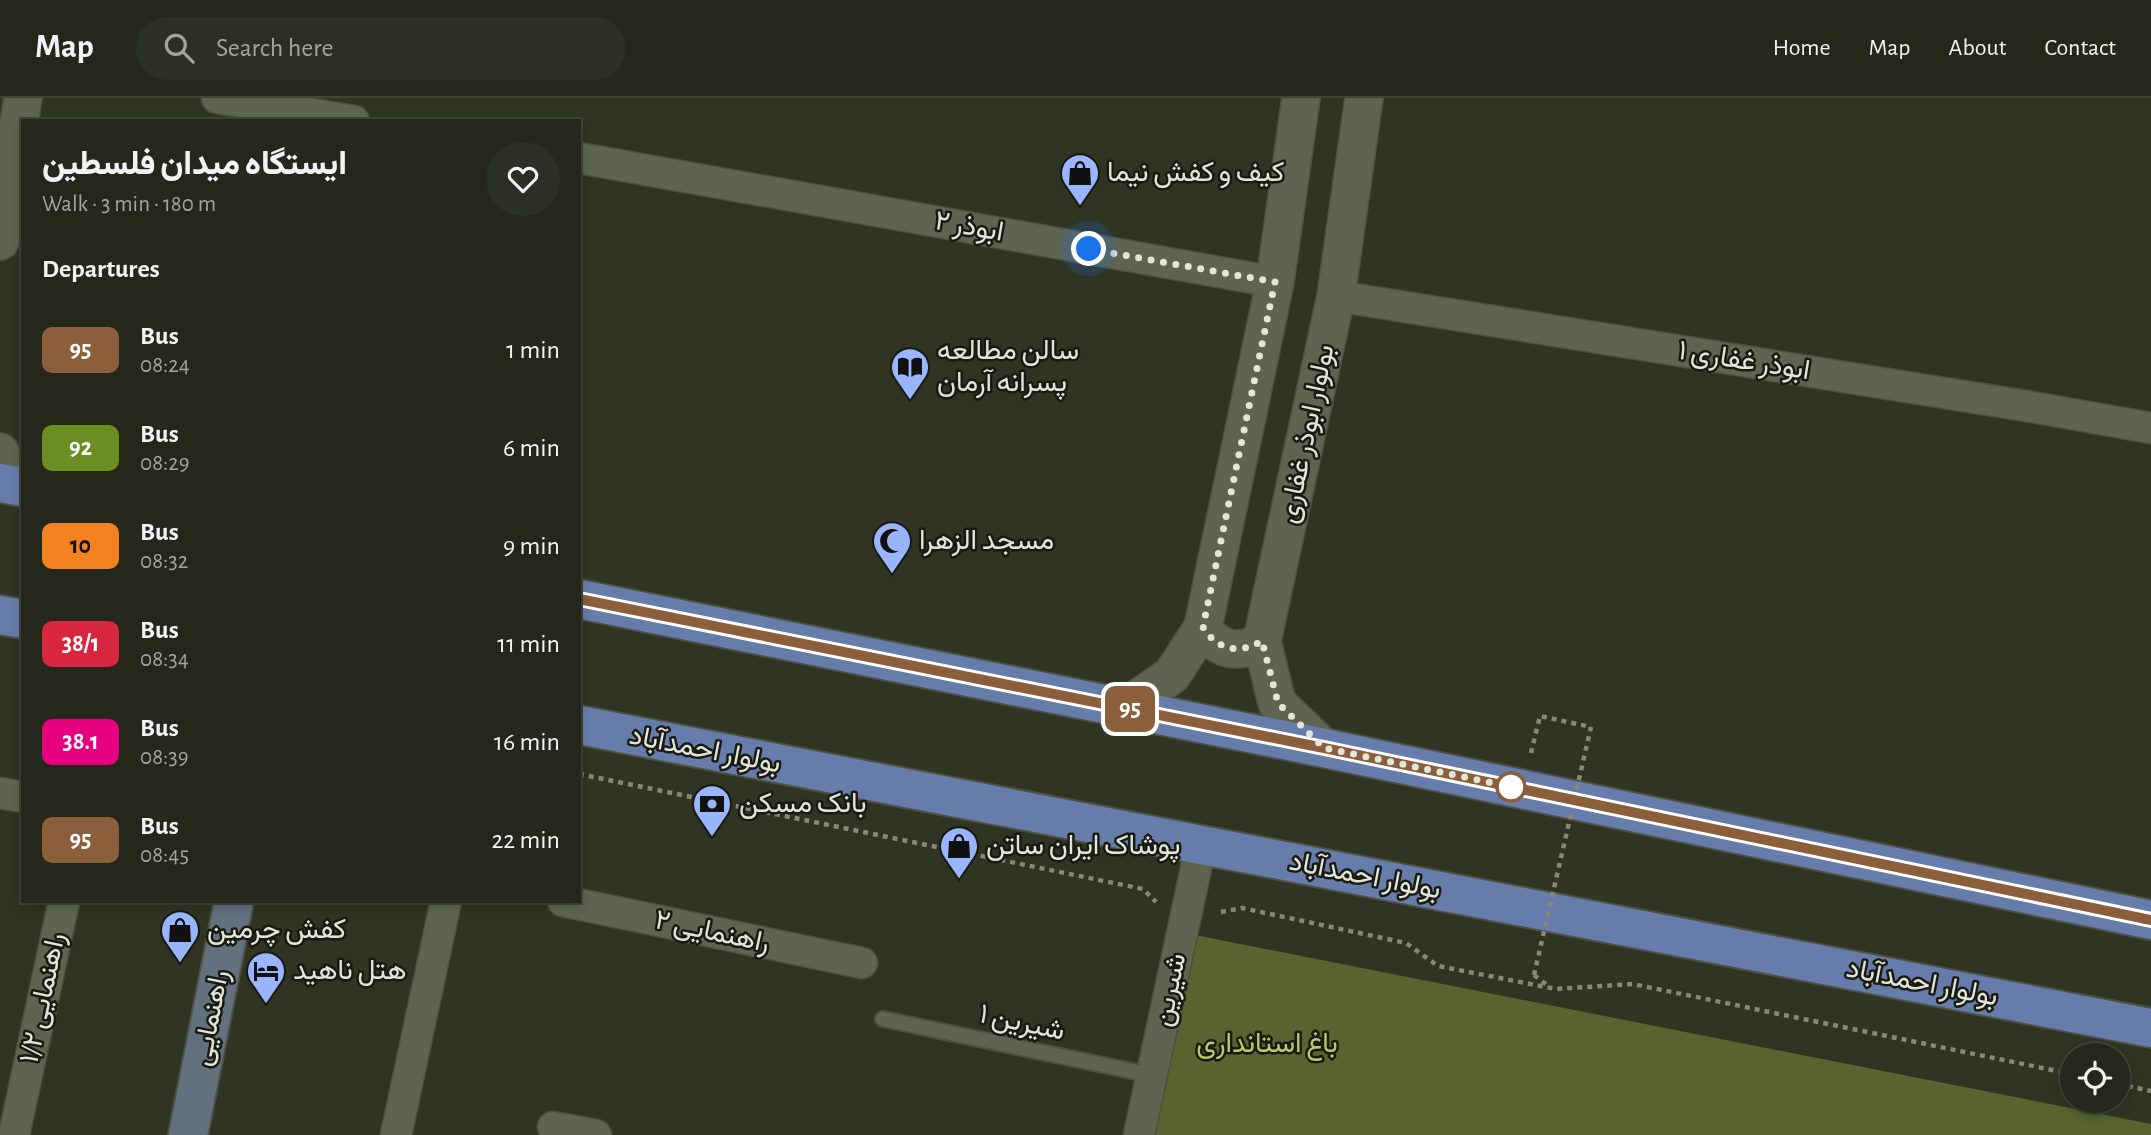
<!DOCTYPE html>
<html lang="en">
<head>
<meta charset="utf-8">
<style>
	body { margin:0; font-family:"Alegreya Sans",Vazirmatn,sans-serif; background:#2c2f23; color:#f1f3f6; height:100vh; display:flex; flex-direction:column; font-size:26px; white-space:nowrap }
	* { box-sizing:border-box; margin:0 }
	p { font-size:23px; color:#a3a5a2 }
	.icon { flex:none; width:38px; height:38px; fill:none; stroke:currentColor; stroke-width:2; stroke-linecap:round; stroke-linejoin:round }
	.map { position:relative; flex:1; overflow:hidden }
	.sheet { position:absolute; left:21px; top:21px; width:560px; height:784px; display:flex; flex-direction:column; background:#24271a; border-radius:0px; box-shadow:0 4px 10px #0003,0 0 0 2px #414439 }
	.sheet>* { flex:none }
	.badge { padding:0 14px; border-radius:10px; font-size:24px; line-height:46px }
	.tools { position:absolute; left:2060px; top:945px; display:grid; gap:14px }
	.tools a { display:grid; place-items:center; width:70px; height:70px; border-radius:50%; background:#24271a; box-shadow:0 4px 10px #0003,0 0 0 2px #414439; font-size:35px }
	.you { position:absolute; width:35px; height:35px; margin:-18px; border:5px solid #fff; border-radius:50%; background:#1a73e8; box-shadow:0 0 0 10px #1a73e833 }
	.map>.badge { position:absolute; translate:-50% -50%; box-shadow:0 0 0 4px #fff }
	h2 { padding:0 21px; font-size:26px; line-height:63px }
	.round { display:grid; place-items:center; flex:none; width:74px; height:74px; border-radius:37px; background:#2c2f23 }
	.overview { display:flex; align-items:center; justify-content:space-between; height:119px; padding:0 21px }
	h1 { font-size:33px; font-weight:800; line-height:52px }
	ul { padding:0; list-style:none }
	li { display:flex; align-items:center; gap:21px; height:98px; padding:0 21px }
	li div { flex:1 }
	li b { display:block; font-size:26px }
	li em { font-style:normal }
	li .badge { min-width:77px; font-weight:700; text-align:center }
	header { display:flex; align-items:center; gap:42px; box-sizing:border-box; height:98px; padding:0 35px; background:#24271a; border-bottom:2px solid #414439 }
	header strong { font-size:33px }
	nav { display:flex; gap:38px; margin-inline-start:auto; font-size:24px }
	.search { width:490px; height:63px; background:#2c2f23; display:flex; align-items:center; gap:18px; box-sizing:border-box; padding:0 24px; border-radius:38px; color:#a3a5a2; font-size:26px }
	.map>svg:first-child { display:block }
</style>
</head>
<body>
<header>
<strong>Map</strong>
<div class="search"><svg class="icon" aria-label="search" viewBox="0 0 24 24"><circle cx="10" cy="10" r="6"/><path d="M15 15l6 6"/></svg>Search here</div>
<nav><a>Home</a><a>Map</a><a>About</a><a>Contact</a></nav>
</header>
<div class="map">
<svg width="2151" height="1037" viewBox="0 0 2151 1037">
	<rect width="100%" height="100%" fill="#303423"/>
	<polygon fill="#58632f" points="1195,837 2151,1026 2151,1037 1153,1037"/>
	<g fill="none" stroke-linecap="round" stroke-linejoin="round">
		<defs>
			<polyline id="service" points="883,921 1151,977"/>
			<g id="minor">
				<polyline points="217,0 354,23"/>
				<polyline points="579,60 1275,184"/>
				<polyline points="1336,198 2032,309 2151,330"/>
				<polyline points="0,695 23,699"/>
				<polyline points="563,803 862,865"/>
				<polyline points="553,1029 596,1037"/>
				<polyline points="14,1037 64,803"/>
				<polyline points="396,1037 446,803"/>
				<polyline points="1139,1037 1201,747"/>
			</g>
			<g id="tertiary">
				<polyline points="0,143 23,0"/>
				<polyline points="0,354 14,388"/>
				<path d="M1203,529C1217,553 1239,557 1262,543"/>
				<polyline points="1124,610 1172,577 1203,529 1275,184 1301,0"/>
				<polyline points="1324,650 1277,605 1262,543 1336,198 1364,0"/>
			</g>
			<polyline id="secondary" points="188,1037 234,803"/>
			<g id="primary">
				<polyline points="0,385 23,389"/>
				<polyline points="579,501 1324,650 2151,822"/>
				<polyline points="0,517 23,521"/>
				<polyline points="579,627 2151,930"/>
			</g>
		</defs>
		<use href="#service" stroke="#4d5042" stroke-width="18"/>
		<use href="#minor" stroke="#4d5042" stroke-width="33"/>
		<use href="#tertiary" stroke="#4d5042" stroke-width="40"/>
		<use href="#secondary" stroke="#4d5042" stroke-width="42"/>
		<use href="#primary" stroke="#4d5042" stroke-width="42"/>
		<g stroke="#85887a" stroke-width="4.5" stroke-dasharray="5 5" stroke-linecap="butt">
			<polyline points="1531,655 1540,618 1591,629"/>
			<polyline points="579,676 1143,791 1156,804"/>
			<polyline points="1221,814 1242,810 1406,845 1438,868 1556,891 1633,886 2072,976"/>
			<polyline points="1534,877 1548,888"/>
			<polyline points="2118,986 2151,993"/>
		</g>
		<use href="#service" stroke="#5f6451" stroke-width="14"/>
		<use href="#minor" stroke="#5f6451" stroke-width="30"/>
		<use href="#tertiary" stroke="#5f6451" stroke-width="37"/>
		<use href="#secondary" stroke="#63707e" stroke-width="38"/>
		<use href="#primary" stroke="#667caa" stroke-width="38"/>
		<polyline stroke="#85887a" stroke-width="4.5" stroke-dasharray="5 5" stroke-linecap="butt" points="1534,877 1591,629"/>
	</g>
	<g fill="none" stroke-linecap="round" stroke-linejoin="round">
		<defs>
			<polyline id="line" points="579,501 1324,650 2151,822"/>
		</defs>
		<use href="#line" stroke="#fff" stroke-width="16"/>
		<use href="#line" stroke="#8b5e3c" stroke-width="10"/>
		<path stroke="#e2e5da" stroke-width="7" stroke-dasharray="0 12.6" d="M1089,151L1275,184L1203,529C1217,552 1239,557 1262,543L1278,605L1324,650L1522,691L1511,689"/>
	</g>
	<defs>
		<symbol id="shop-pin" viewBox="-11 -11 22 30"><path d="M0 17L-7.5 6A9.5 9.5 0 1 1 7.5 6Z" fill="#99b5fd" stroke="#191b13"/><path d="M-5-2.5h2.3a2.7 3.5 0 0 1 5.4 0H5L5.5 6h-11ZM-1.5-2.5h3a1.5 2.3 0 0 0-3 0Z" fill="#111"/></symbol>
		<symbol id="library-pin" viewBox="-11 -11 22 30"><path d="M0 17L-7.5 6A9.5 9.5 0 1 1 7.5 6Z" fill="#99b5fd" stroke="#191b13"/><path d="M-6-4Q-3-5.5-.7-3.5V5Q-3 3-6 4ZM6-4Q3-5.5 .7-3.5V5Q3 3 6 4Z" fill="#111"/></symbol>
		<symbol id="mosque-pin" viewBox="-11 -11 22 30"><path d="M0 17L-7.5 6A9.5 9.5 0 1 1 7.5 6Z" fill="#99b5fd" stroke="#191b13"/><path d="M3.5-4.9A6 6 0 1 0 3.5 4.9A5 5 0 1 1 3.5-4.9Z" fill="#111"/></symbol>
		<symbol id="bank-pin" viewBox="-11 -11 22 30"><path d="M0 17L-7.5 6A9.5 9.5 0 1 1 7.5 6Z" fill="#99b5fd" stroke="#191b13"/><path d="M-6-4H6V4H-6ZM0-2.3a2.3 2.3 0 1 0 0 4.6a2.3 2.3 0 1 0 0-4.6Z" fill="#111"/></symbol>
		<symbol id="hotel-pin" viewBox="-11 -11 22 30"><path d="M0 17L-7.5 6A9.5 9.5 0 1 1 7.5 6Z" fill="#99b5fd" stroke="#191b13"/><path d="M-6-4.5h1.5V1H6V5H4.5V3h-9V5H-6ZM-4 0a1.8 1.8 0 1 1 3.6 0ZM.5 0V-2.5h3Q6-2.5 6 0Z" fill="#111"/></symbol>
	</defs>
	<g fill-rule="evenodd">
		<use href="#shop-pin" x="1058" y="53" width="44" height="60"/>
		<use href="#library-pin" x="888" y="247" width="44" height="60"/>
		<use href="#mosque-pin" x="870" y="421" width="44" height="60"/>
		<use href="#bank-pin" x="690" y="684" width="44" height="60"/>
		<use href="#shop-pin" x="937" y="726" width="44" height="60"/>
		<use href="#shop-pin" x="158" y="810" width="44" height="60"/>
		<use href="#hotel-pin" x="244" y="851" width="44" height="60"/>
	</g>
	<circle fill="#fff" stroke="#8b5e3c" stroke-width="3.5" cx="1511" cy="689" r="14"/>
	<g text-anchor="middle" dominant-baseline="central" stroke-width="5" stroke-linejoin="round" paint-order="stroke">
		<g font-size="28" fill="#e2e5da" stroke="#191b13" text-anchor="start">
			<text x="1107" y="75">کیف و کفش نیما</text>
			<text x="937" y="253">سالن مطالعه<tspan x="937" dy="32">پسرانه آرمان</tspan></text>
			<text x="919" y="443">مسجد الزهرا</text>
			<text x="739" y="706">بانک مسکن</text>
			<text x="986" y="748">پوشاک ایران ساتن</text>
			<text x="207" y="832">کفش چرمین</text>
			<text x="293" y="873">هتل ناهید</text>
		</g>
		<g font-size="28" fill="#e2e5da" stroke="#191b13">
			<text transform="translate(969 129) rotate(10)">ابوذر ۲</text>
			<text transform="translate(1744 263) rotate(9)">ابوذر غفاری ۱</text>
			<text transform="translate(1307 336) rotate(-78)">بولوار ابوذر غفاری</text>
			<text transform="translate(705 652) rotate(11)">بولوار احمدآباد</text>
			<text transform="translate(1365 778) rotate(11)">بولوار احمدآباد</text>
			<text transform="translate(712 834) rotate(12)">راهنمایی ۲</text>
			<text transform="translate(1922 885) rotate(11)">بولوار احمدآباد</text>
			<text transform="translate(1170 892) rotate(-78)">شیرین</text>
			<text transform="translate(43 900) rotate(-78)">راهنمایی ۱/۲</text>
			<text transform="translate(211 920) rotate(-79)">راهنمایی</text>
			<text transform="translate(1022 925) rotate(12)">شیرین ۱</text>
		</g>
		<g font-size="28" fill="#b6cb6b" stroke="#191b13">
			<text x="1267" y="946">باغ استانداری</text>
		</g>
	</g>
</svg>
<div class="tools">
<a><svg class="icon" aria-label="locate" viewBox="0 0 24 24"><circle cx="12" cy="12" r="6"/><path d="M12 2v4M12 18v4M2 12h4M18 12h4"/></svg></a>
</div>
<div class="you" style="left:1089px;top:151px"></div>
<b class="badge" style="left:1130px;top:611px;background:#8b5e3c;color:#fff">95</b>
<section class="sheet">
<div class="overview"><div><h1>ایستگاه میدان فلسطین</h1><p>Walk · 3 min · 180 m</p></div><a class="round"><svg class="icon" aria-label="heart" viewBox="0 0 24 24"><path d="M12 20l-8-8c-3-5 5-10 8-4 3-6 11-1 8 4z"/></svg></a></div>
<h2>Departures</h2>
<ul>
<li><span class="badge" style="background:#8b5e3c;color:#fff">95</span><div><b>Bus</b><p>08:24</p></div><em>1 min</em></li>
<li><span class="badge" style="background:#6b8e23;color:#fff">92</span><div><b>Bus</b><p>08:29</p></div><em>6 min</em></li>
<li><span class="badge" style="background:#f58220;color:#111">10</span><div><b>Bus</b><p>08:32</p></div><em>9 min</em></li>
<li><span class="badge" style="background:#d7263d;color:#fff">38/1</span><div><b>Bus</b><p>08:34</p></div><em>11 min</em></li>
<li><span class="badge" style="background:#e6007e;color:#fff">38.1</span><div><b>Bus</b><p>08:39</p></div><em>16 min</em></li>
<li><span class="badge" style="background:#8b5e3c;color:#fff">95</span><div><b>Bus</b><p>08:45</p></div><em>22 min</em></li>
</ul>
</section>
</div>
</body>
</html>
